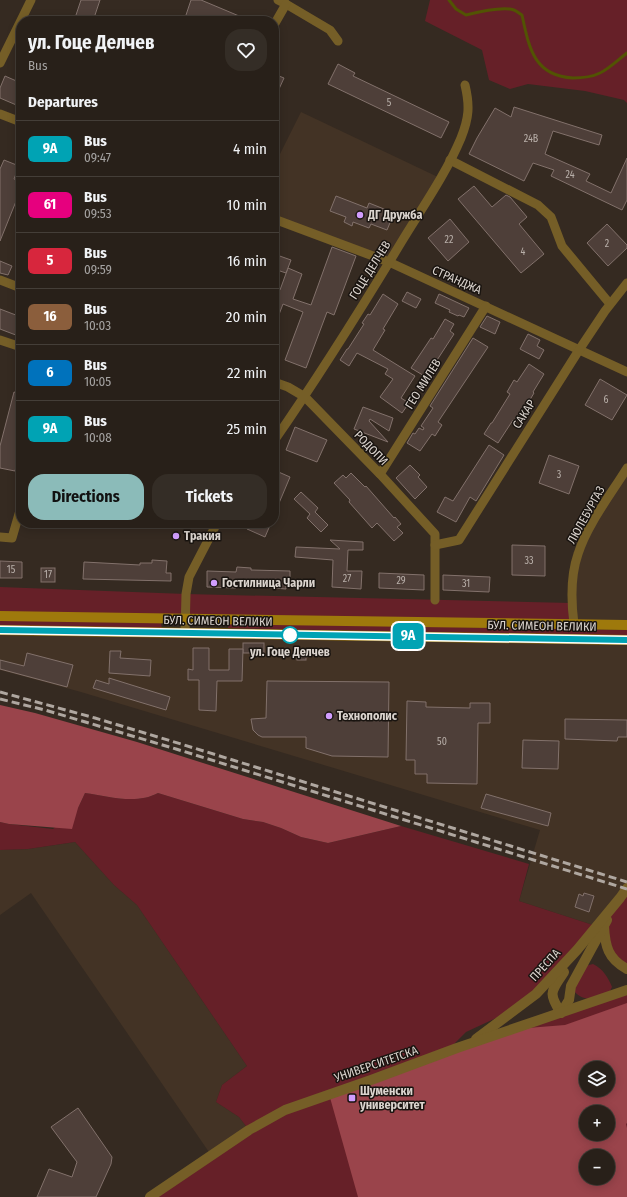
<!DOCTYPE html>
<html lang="en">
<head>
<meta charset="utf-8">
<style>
	body { margin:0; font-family:"Fira Sans Condensed",sans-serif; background:#342d26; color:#f1f3f6; height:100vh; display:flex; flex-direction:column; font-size:15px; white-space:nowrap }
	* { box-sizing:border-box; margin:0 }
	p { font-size:13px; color:#a5a3a2 }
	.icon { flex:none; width:22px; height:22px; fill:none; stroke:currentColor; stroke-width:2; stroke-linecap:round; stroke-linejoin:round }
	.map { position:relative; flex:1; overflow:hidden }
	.drawer { position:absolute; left:16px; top:16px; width:263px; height:512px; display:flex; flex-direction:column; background:#282019; border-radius:16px; box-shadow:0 2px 10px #0003,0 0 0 1px #443e38 }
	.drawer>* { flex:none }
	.badge { padding:0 8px; border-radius:6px; font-size:14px; line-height:26px }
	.controls { position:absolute; left:579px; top:1061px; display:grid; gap:8px }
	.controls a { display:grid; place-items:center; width:36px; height:36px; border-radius:50%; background:#282019; box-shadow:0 2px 10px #0003,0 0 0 1px #443e38; font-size:20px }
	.map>.badge { position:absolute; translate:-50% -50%; box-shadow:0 0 0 2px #fff }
	h2 { padding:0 12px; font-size:15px; line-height:36px }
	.round { display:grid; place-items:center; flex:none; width:42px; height:42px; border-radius:16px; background:#342d26 }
	.headline { display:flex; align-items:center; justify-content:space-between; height:68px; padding:0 12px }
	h1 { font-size:19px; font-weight:700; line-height:30px }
	.button { display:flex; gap:8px; margin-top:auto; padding:8px 12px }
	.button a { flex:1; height:46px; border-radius:16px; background:#8bbbb9; color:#111; font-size:16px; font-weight:700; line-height:46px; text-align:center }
	.button a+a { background:#342d26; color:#f1f3f6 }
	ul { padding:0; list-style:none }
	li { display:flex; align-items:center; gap:12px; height:56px; padding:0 12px; border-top:1px solid #443e38 }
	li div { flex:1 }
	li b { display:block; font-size:15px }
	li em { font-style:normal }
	li .badge { min-width:44px; font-weight:700; text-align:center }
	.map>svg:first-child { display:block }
</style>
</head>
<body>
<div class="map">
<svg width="627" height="1197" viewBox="0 0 627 1197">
	<rect width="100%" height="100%" fill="#352a21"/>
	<g fill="#433325">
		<polygon points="301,112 440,178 389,262 274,219 274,166"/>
		<polygon points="627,468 627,625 574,624 577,554"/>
		<polygon points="0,630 627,640 627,888 596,926 519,901 540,830 81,692 0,670"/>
		<polygon points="75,842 114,885 137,905 247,1066 222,1085 216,1102 239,1117 249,1130 211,1155 31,893 0,915 0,850 28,849"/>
	</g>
	<g fill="#662028" fill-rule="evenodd">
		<polygon points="430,0 627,0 627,103 624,100 585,91 528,84 510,89 489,80 482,50 425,21"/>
		<polygon points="0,587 186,594 571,603 574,624 0,616"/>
		<polygon points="0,620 161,623 162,629 0,626"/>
		<polygon points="228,623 627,630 627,637 228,628"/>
		<path d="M85,793C108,796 136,805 158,793L243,819L263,822L281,828L301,837L328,843L401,826L529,864L519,901L596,926L627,894V969L623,966L596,927L522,1006L466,1032L446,1052L627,990V1197H150L249,1130L239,1117L216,1102L222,1085L247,1066L137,905L114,885L75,842L28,849L0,850V822L9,824L53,829L78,808ZM586,1068H608V1090H586ZM586,1112H608V1134H586ZM586,1156H608V1178H586Z"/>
		<path d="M593,964C603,969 608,977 612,987L609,993C595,997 585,1004 574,991L585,966Z"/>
	</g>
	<g fill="#9a444b" fill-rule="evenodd">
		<path d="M0,705L35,713L137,742L401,826L328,843L301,837L281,828L263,822L243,819L158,793C136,805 108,796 85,793L78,808L72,829L9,824L0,822Z"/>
		<path d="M627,1003V1123L626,1124L627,1128V1197H358L329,1094L515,1029L565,1025ZM586,1068H608V1090H586ZM586,1112H608V1134H586ZM586,1156H608V1178H586Z"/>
	</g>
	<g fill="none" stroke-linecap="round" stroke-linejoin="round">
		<path stroke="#525303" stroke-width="3" d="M449,0L456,9L466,15C478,12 503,6 514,10C517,11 520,14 522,15C529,48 534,76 573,78C582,78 592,77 600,73C609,69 619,59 627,53"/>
	</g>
	<g fill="#4e3f39" stroke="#82716b">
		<polygon points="81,0 100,0 93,21 74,21"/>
		<polygon points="191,0 201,0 251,21 184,21"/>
		<polygon points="338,64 355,73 353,76 449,122 441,138 328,84"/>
		<polygon points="274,74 284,78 274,100"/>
		<polygon points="5,76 21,83 21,107 0,98 0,88"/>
		<polygon points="514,107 602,135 599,145 553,131 545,154 590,174 586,181 611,193 627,158 627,200 622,210 551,176 554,170 533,163 524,181 469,154 477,138 495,108 511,117"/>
		<polygon points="4,160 19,166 14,179 21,182 21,189 0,241 0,169"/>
		<polygon points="474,186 492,207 506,195 510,197 527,217 519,224 544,254 521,273 458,199"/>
		<polygon points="336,196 367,208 369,203 394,213 387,230 371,224 369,228 353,222 352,226 344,222 346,217 330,211"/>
		<polygon points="450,219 469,242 448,261 428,238"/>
		<polygon points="607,224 627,245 627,248 608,266 587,243"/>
		<polygon points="332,247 356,256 334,315 327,312 306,368 285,360 303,312 283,304 275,325 274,325 274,287 280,290 288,268 302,274 293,299 311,305"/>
		<polygon points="274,254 291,260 286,273 274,269"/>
		<polygon points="0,261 12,266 8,275 0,273"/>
		<polygon points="407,292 421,299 416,308 402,301"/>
		<polygon points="383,294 398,304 383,329 385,330 373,350 415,376 401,398 409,403 402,413 380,397 393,379 385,374 388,369 357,353 349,366 340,360 347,349 348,349 364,324 362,323 368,314 370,315"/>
		<polygon points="439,294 469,308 464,317 459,315 458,316 449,312 450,310 435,303"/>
		<polygon points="0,309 21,317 21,337 0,329"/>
		<polygon points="487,316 500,322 495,334 480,327"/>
		<polygon points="445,319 454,324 450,331 454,334 426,377 411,368 431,338 433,339"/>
		<polygon points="528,334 540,340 537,346 544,350 539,359 520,349"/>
		<polygon points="473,338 488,347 438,422 442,425 435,436 432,434 420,451 407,443 413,433 415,434 419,428 423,430 424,428 421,426 433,408 430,406"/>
		<polygon points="529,364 544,374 533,392 534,393 516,423 513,420 498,443 484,434 491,423 492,423 510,394 507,392 514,380 517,382"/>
		<polygon points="600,379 627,395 612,420 585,405"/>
		<polygon points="14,392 21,394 21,447 15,471 0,468 0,446"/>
		<polygon points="363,407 393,418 389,431 370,419 369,421 388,442 354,429"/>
		<polygon points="295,427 327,440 317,462 286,450"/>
		<polygon points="489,445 504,455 476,501 470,497 456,522 437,512 445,497 453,501"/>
		<polygon points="549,455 579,466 569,494 539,483"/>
		<polygon points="410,465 420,475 418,477 427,487 415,499 396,478"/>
		<polygon points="274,470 290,477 274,515"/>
		<polygon points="351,473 365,487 366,486 394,518 395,517 401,524 397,527 403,533 394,541 377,523 372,528 349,502 350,500 334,483 343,475 346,478"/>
		<polygon points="301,492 318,508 315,512 328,525 321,532 307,518 310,514 294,499"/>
		<polygon points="249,523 271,523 265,537 247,529"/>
		<polygon points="330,540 363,542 363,550 348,550 347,571 362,571 361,589 332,587 333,560 295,557 296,547 340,549"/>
		<polygon points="512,545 545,546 545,576 512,575"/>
		<polygon points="152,560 167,561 166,573 171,573 171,581 83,579 84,562 140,565 140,563 152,563"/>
		<polygon points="0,561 22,562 22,578 0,578"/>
		<polygon points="237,567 251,568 251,570 290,571 290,582 286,582 286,589 236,585 236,588 207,587 207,571 236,572"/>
		<rect x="41" y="568" width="14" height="14"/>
		<polygon points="379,573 424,575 424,590 379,588"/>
		<polygon points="443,575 490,577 489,592 443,590"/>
		<rect x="243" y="643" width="21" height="10"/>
		<polygon points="193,648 209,648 209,670 229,670 229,649 243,649 242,681 217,681 216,711 199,710 199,680 188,680 188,669 193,670"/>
		<polygon points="110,651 121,651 120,658 151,660 150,676 109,673"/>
		<rect x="297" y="651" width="9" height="9"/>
		<polygon points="27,653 73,665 67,687 0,669 0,660 24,666"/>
		<polygon points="109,678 170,697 166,710 93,688 96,680 109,684"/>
		<polygon points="267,681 389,682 388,757 332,756 306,748 306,737 262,737 258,735 253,730 251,719 266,718"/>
		<polygon points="407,701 426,702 426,707 470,708 470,703 490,703 490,723 478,723 477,784 427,783 427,774 415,774 415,760 406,760"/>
		<polygon points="565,719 627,720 627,737 618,737 617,741 565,739"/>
		<polygon points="523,740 559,741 558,769 522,768"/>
		<polygon points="486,794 551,813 548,826 481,808"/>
		<polygon points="584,893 594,896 589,912 575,907 579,894 583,896"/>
		<polygon points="78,1108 112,1157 111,1164 96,1197 37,1197 49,1169 72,1177 77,1162 51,1127"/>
	</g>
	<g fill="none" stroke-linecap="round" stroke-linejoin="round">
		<g stroke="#755e27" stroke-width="9">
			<polyline points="278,0 286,4 330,30 338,41"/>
			<polyline points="274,25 286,4"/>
			<polyline points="0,63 31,0"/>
			<polyline points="0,114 21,122"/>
			<polyline points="450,160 538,205 551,217 562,246 610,304"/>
			<polyline points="274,219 389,262 627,372"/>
			<polyline points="0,280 21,288"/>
			<polyline points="0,340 21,347"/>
			<polyline points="274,382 288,387 305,397 380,474 435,534 435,600"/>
			<path d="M274,441C319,376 361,309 402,241C422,208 446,174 461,138C469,118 470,106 465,85"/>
			<polyline points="380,474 486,306"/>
			<polyline points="0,537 12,538 21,507"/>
			<polyline points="435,545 459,540 579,350 605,311 627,283"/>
			<path d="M574,624C571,601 570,577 578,554C587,525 611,494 627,468"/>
			<polyline points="185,633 186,594 189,577 217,523"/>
		</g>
		<g stroke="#755e27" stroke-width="10">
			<path d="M604,926C605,946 608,959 627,969"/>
			<path d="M564,972C552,991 547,992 561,1013L569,1000L571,986L607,920"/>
			<polyline points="476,1039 536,994 577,950 620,898 627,888"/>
			<polyline points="150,1197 249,1130 285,1110 371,1080 457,1048 627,990"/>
		</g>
		<g stroke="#9e790c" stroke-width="10">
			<polyline points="0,616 627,625"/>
			<polyline points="0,630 627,640"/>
		</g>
		<g stroke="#afa7a0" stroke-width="3" stroke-dasharray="8 4" stroke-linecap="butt">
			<polyline points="0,692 95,718 181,744 627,882"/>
			<polyline points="0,699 45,710 176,749 627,889"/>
		</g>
	</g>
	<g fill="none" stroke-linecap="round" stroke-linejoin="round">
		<defs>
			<polyline id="line" points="0,630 627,640"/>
		</defs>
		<use href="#line" stroke="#fff" stroke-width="9"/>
		<use href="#line" stroke="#00a3b4" stroke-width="6"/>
	</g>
	<g fill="#d19dfe" stroke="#191410" stroke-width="1.5">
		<circle cx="360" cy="215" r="4"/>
		<circle cx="176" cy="536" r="4"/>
		<circle cx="214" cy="583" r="4"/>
		<circle cx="329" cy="716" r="4"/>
		<rect x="348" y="1094" width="8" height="8" rx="2"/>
	</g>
	<circle fill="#fff" stroke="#00a3b4" stroke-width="2" cx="290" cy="635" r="8"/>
	<g text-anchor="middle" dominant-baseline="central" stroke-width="3" stroke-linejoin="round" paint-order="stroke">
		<g font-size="10" fill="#b8afa9">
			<text x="389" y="103">5</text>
			<text x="531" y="139">24В</text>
			<text x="570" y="175">24</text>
			<text x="449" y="240">22</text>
			<text x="607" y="244">2</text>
			<text x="523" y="252">4</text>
			<text x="606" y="400">6</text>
			<text x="559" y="475">3</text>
			<text x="529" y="561">33</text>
			<text x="11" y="570">15</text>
			<text x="48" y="575">17</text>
			<text x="347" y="579">27</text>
			<text x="401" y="581">29</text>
			<text x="466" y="584">31</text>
			<text x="442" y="742">50</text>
		</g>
		<g font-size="12" font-weight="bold" fill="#dbd4ce" stroke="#191410" text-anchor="start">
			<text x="368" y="215">ДГ Дружба</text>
			<text x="184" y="536">Тракия</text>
			<text x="222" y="583">Гостилница Чарли</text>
			<text x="337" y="716">Технополис</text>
			<text x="360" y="1091">Шуменски<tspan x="360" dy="14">университет</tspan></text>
		</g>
		<g font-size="12" fill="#dbd4ce" stroke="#191410">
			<text transform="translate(370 270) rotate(-58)">ГОЦЕ ДЕЛЧЕВ</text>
			<text transform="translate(457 280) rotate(24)">СТРАНДЖА</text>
			<text transform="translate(423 384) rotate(-58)">ГЕО МИЛЕВ</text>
			<text transform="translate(524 414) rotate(-58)">САКАР</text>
			<text transform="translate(371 448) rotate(46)">РОДОПИ</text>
			<text transform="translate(586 515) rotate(-61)">ЛЮЛЕБУРГАЗ</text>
			<text transform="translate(218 621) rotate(1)">БУЛ. СИМЕОН ВЕЛИКИ</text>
			<text transform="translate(542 626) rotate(1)">БУЛ. СИМЕОН ВЕЛИКИ</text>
			<text transform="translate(545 965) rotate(-48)">ПРЕСПА</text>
			<text transform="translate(376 1064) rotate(-19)">УНИВЕРСИТЕТСКА</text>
		</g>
		<g font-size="12" font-weight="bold" fill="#dbd4ce" stroke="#191410">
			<text x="290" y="652">ул. Гоце Делчев</text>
		</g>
	</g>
</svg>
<div class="controls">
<a><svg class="icon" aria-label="layers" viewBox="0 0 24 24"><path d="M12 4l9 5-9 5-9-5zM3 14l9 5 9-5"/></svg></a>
<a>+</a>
<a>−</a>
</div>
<b class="badge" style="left:408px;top:636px;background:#00a3b4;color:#fff">9А</b>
<section class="drawer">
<div class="headline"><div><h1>ул. Гоце Делчев</h1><p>Bus</p></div><a class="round"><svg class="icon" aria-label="heart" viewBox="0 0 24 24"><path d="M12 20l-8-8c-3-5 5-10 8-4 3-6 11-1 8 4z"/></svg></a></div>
<h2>Departures</h2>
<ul>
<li><span class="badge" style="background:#00a3b4;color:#fff">9А</span><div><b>Bus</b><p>09:47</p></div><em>4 min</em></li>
<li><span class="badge" style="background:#e6007e;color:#fff">61</span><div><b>Bus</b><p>09:53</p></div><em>10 min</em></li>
<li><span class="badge" style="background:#d7263d;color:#fff">5</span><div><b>Bus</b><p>09:59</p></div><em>16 min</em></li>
<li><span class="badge" style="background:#8b5e3c;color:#fff">16</span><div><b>Bus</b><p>10:03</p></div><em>20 min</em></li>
<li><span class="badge" style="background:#0072bc;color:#fff">6</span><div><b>Bus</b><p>10:05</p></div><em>22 min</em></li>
<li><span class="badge" style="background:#00a3b4;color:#fff">9А</span><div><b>Bus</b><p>10:08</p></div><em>25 min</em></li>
</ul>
<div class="button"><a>Directions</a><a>Tickets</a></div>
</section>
</div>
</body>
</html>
